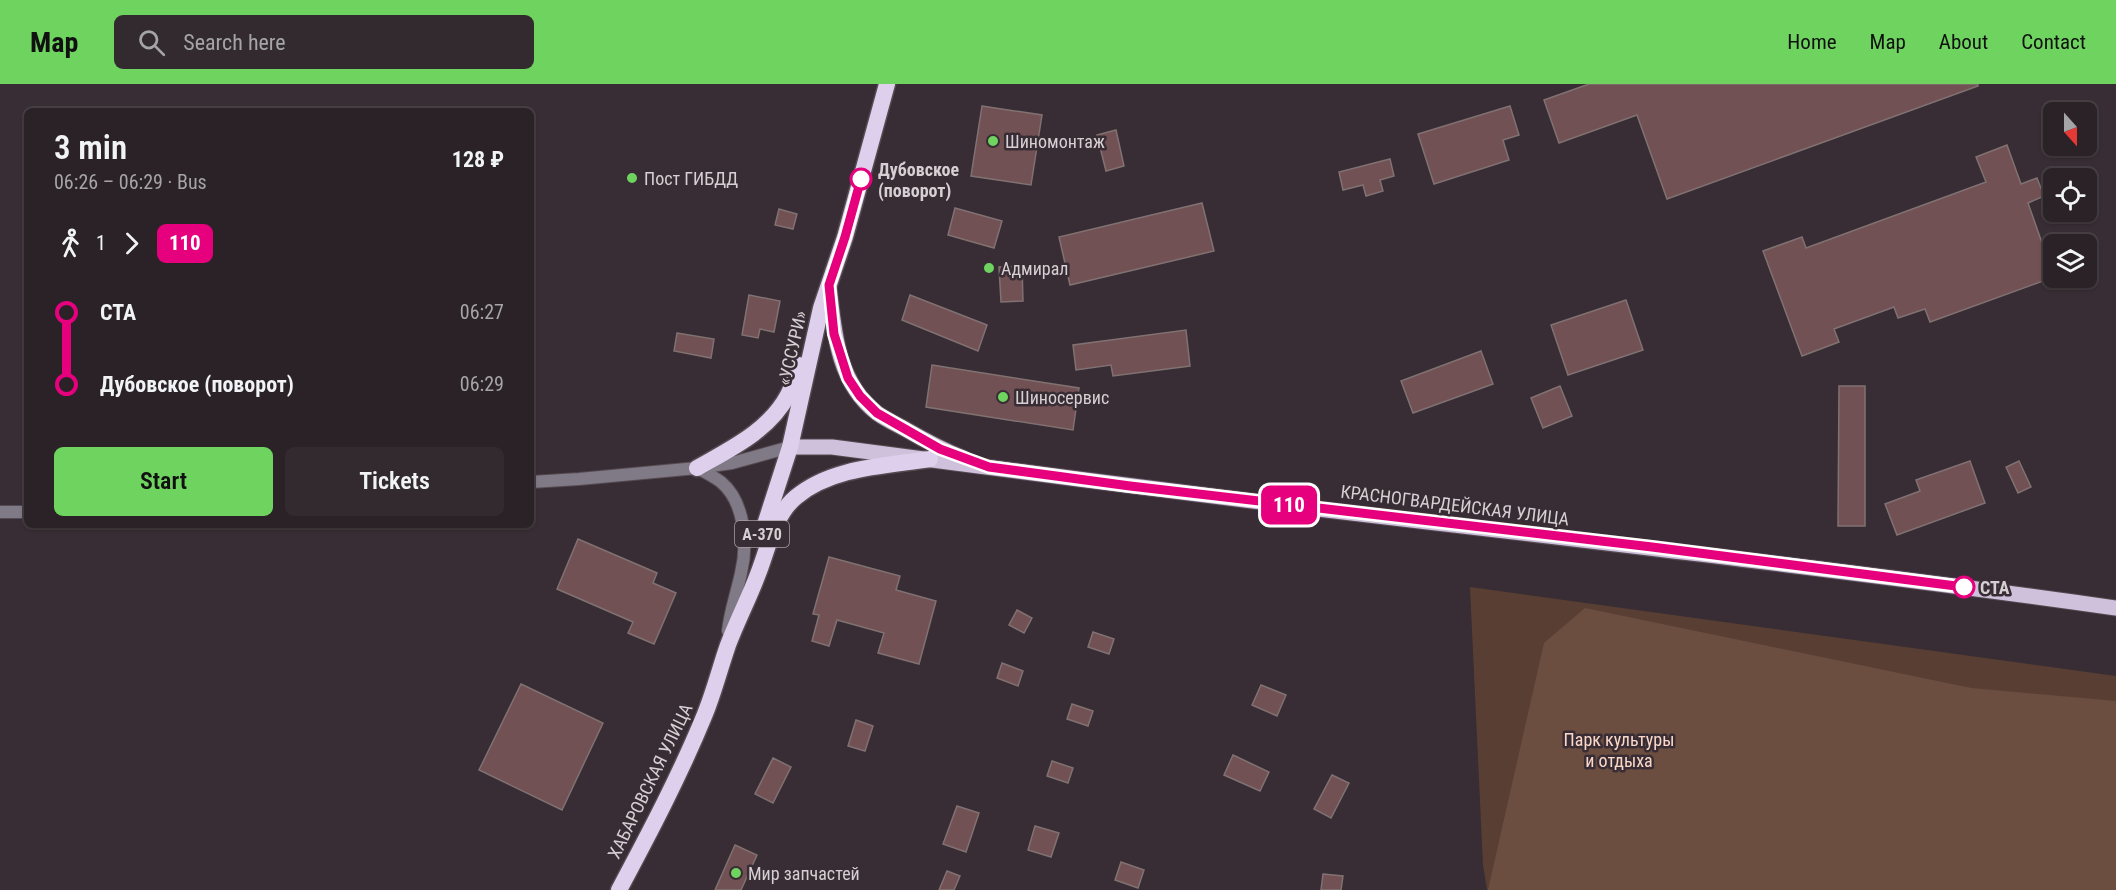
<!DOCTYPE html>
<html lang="en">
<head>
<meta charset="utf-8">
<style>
	body { margin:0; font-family:"Roboto Condensed",sans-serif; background:#322a2f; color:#f1f3f6; height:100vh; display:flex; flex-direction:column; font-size:22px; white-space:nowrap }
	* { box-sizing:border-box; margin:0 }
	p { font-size:20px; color:#a5a4a7 }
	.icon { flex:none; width:33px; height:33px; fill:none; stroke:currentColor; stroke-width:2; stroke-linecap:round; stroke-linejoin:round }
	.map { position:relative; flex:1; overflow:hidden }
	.sheet { position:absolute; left:24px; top:24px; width:510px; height:420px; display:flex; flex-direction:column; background:#2a2227; border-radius:9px; box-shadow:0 2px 4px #0004,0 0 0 2px #463f44 }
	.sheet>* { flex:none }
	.badge { padding:0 12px; border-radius:9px; font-size:21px; line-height:39px }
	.needle { width:39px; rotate:159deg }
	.buttons { position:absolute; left:2043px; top:18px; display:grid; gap:12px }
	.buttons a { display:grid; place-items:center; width:54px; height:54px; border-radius:9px; background:#2a2227; box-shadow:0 2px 4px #0004,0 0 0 2px #463f44; font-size:30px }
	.map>.badge { position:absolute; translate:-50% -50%; box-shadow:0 0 0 3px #fff }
	.legs { display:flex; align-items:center; gap:9px; height:66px; padding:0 30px; font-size:20px }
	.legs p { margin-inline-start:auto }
	.overview { display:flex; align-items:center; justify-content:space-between; height:102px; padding:0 30px }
	h1 { font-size:33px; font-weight:600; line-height:45px }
	.action { display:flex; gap:12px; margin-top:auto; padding:12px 30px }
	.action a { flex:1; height:69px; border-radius:9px; background:#6fd35f; color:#111; font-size:24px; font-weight:600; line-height:69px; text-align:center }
	.action a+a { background:#322a2f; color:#f1f3f6 }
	ul { padding:0 30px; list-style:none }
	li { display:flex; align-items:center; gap:21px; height:72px; font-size:22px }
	li i { display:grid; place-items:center; width:9px; height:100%; margin:0 8px; background:currentColor }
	li i::after { content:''; width:15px; height:15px; margin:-8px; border:4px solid; border-radius:50%; background:#2a2227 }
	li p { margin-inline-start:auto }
	li:first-child i { background:linear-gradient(#0000 50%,currentColor 0) }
	li:last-child i { background:linear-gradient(currentColor 50%,#0000 0) }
	header { display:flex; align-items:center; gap:36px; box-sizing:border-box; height:84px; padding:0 30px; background:#6fd35f; color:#111 }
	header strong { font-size:28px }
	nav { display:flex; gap:33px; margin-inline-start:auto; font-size:21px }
	.search { width:420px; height:54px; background:#322a2f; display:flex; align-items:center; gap:15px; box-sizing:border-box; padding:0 21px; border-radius:9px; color:#a5a4a7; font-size:22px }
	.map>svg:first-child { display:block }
</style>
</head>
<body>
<header>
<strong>Map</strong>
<div class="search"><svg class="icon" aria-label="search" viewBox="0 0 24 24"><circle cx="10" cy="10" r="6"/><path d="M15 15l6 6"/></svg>Search here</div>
<nav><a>Home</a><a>Map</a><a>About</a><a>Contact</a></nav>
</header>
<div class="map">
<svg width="2116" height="806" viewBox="0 0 2116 806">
	<rect width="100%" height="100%" fill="#382d34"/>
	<polygon fill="#593f33" points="1470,503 2116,592 2116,806 1487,806 1483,781"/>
	<polygon fill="#6c4e41" points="1585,524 1971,604 2116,617 2116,806 1488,806 1544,559"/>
	<g fill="#725154" stroke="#807172" stroke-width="1.5">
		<polygon points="1589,0 1978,0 1978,2 1667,115 1637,31 1559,59 1544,16"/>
		<polygon points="982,22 1042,31 1031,101 971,92"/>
		<polygon points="1510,22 1519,51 1503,56 1509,76 1434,100 1418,50"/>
		<polygon points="1116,46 1124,82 1106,87 1097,51"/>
		<polygon points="2007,61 2021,100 2037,94 2044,112 2028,119 2054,193 1930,238 1925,225 1898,234 1894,223 1834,245 1839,258 1802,272 1763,167 1802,153 1806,164 1986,98 1976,73"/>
		<polygon points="1390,75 1394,92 1380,96 1383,107 1366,112 1363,101 1343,106 1339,88"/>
		<polygon points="1202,119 1214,167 1070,201 1059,153"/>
		<polygon points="955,124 1002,137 994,164 948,151"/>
		<polygon points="779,125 797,130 793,145 775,141"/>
		<polygon points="1022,182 1023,217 1001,218 999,183"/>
		<polygon points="749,211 780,217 774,248 760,245 758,254 742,251"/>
		<polygon points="910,211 987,241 978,267 902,236"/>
		<polygon points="1626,216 1643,266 1568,291 1551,241"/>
		<polygon points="1186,246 1190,282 1113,292 1111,281 1076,286 1073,261"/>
		<polygon points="677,249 714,255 711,274 674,267"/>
		<polygon points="1481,267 1493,300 1413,329 1401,297"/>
		<polygon points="932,281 1079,304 1073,346 926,323"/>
		<polygon points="1560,302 1572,332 1543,344 1531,314"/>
		<polygon points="1839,302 1865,302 1865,442 1838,442"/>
		<polygon points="1970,377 1985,419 1897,451 1885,420 1920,407 1916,396"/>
		<polygon points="2019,377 2031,403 2018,409 2006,383"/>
		<polygon points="578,455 657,489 653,499 676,509 654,560 628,549 633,538 557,505"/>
		<polygon points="829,473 900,492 896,506 936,517 919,580 878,569 884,549 837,536 829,562 812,557 819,531 813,530"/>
		<polygon points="1017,526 1032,534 1024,549 1009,541"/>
		<polygon points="1093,548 1114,555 1109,570 1088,563"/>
		<polygon points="1002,579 1023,587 1018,602 997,594"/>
		<polygon points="521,600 603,639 562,726 479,686"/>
		<polygon points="1261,601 1286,611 1277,632 1252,621"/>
		<polygon points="1072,620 1093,627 1088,642 1067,635"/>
		<polygon points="856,636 873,642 865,667 848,662"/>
		<polygon points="1233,671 1269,688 1260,707 1224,691"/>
		<polygon points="773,674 791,683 773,719 755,710"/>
		<polygon points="1052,677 1073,684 1068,699 1047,692"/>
		<polygon points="1332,691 1349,699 1331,734 1314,725"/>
		<polygon points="957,722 979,729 966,768 943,760"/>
		<polygon points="1035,742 1059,749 1051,773 1028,766"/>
		<polygon points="735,761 757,771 741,806 715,806"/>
		<polygon points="1121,778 1144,786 1138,804 1115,796"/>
		<polygon points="947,787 960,792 954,806 939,806"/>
		<polygon points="1323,790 1343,792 1341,806 1321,806"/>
	</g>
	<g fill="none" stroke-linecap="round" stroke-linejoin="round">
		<defs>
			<g id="tertiary">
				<path d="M697,384C705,388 713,392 721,398C745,418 748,460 741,489C737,508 730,527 728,547"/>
				<polyline points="531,398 579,395 697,384 732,379 790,363"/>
				<polyline points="0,428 27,428"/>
			</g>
			<g id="primary">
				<path d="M829,201C834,247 837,298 877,329C885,335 896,340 905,345C924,356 943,366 963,374"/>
				<path d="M790,363H832C983,382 1133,403 1284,421C1561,454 1839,485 2116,524"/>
			</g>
			<g id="trunk">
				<path d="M697,384C730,365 769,347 788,311C793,302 795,291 799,281"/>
				<polyline points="761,453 790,363 821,224 845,153 887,0"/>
				<path d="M619,806C650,748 680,691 705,630C714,608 720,584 728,561C737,537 749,514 758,490C768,465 774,431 796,413C832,383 885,382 930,375"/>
			</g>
		</defs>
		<use href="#tertiary" stroke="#544a51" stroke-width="14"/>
		<use href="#primary" stroke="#544a51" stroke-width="17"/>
		<use href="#trunk" stroke="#544a51" stroke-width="19"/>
		<use href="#tertiary" stroke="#807986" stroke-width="12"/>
		<use href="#primary" stroke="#cfc1db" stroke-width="15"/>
		<use href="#trunk" stroke="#ded0ec" stroke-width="16"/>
	</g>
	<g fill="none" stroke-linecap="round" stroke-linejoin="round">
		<defs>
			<polyline id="line-1" points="861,95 845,153 829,201 834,250 848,294 860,312 877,329 940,365 989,383 1130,402 1652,463 1964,503"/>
		</defs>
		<use href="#line-1" stroke="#fff" stroke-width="14"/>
		<use href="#line-1" stroke="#e6007e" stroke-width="9"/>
	</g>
	<g fill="#6fd35f" stroke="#382d34" stroke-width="2">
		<circle cx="993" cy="57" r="6"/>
		<circle cx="632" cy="94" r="6"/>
		<circle cx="989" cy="184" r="6"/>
		<circle cx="1003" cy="313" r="6"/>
		<circle cx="736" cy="789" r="6"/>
	</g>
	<g fill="#fff" stroke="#e6007e" stroke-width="3">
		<circle cx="861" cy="95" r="10"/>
		<circle cx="1964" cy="503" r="10"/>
	</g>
	<g text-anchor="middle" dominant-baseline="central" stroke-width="5" stroke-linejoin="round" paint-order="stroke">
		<rect fill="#382d34" stroke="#a79ea3" stroke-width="1.5" x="735" y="437" width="54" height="26" rx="4.5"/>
		<g font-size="16" font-weight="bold" fill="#d6cfd3">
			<text x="762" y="450">А-370</text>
		</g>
		<g font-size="18" fill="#d6cfd3" stroke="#382d34" text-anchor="start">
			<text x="1005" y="57">Шиномонтаж</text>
			<text x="644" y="94">Пост ГИБДД</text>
			<text x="1001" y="184">Адмирал</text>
			<text x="1015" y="313">Шиносервис</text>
			<text x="748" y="789">Мир запчастей</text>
		</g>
		<g font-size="18" font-weight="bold" fill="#d6cfd3" stroke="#382d34" text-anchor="start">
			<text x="878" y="85">Дубовское<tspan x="878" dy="21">(поворот)</tspan></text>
			<text x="1980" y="503">СТА</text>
		</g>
		<g font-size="18" fill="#d6cfd3" stroke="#382d34">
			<text transform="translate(792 264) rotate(-77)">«УССУРИ»</text>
			<text transform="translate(1455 421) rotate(7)">КРАСНОГВАРДЕЙСКАЯ УЛИЦА</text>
			<text transform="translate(650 697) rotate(-64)">ХАБАРОВСКАЯ УЛИЦА</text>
		</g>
		<g font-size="18" fill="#fad7c7" stroke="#382d34">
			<text x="1619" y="655">Парк культуры<tspan x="1619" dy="21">и отдыха</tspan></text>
		</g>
	</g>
</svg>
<div class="buttons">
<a><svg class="needle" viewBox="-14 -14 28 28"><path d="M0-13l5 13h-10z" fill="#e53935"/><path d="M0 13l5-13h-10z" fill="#a5a4a7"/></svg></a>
<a><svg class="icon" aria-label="locate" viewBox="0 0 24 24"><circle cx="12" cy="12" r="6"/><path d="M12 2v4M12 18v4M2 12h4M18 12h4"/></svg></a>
<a><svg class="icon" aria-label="layers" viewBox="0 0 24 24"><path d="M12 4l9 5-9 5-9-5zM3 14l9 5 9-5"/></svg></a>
</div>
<b class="badge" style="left:1289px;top:421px;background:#e6007e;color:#fff">110</b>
<section class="sheet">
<div class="overview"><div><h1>3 min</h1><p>06:26 – 06:29 · Bus</p></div><b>128 ₽</b></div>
<div class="legs"><svg class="icon" aria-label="walk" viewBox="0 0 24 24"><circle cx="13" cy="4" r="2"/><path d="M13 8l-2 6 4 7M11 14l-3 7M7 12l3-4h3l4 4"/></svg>1<svg class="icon" aria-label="forward" viewBox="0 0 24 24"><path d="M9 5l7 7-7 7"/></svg><b class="badge" style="background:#e6007e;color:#fff">110</b></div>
<ul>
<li><i style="color:#e6007e"></i><b>СТА</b><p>06:27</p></li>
<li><i style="color:#e6007e"></i><b>Дубовское (поворот)</b><p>06:29</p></li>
</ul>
<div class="action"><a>Start</a><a>Tickets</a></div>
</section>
</div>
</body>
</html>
